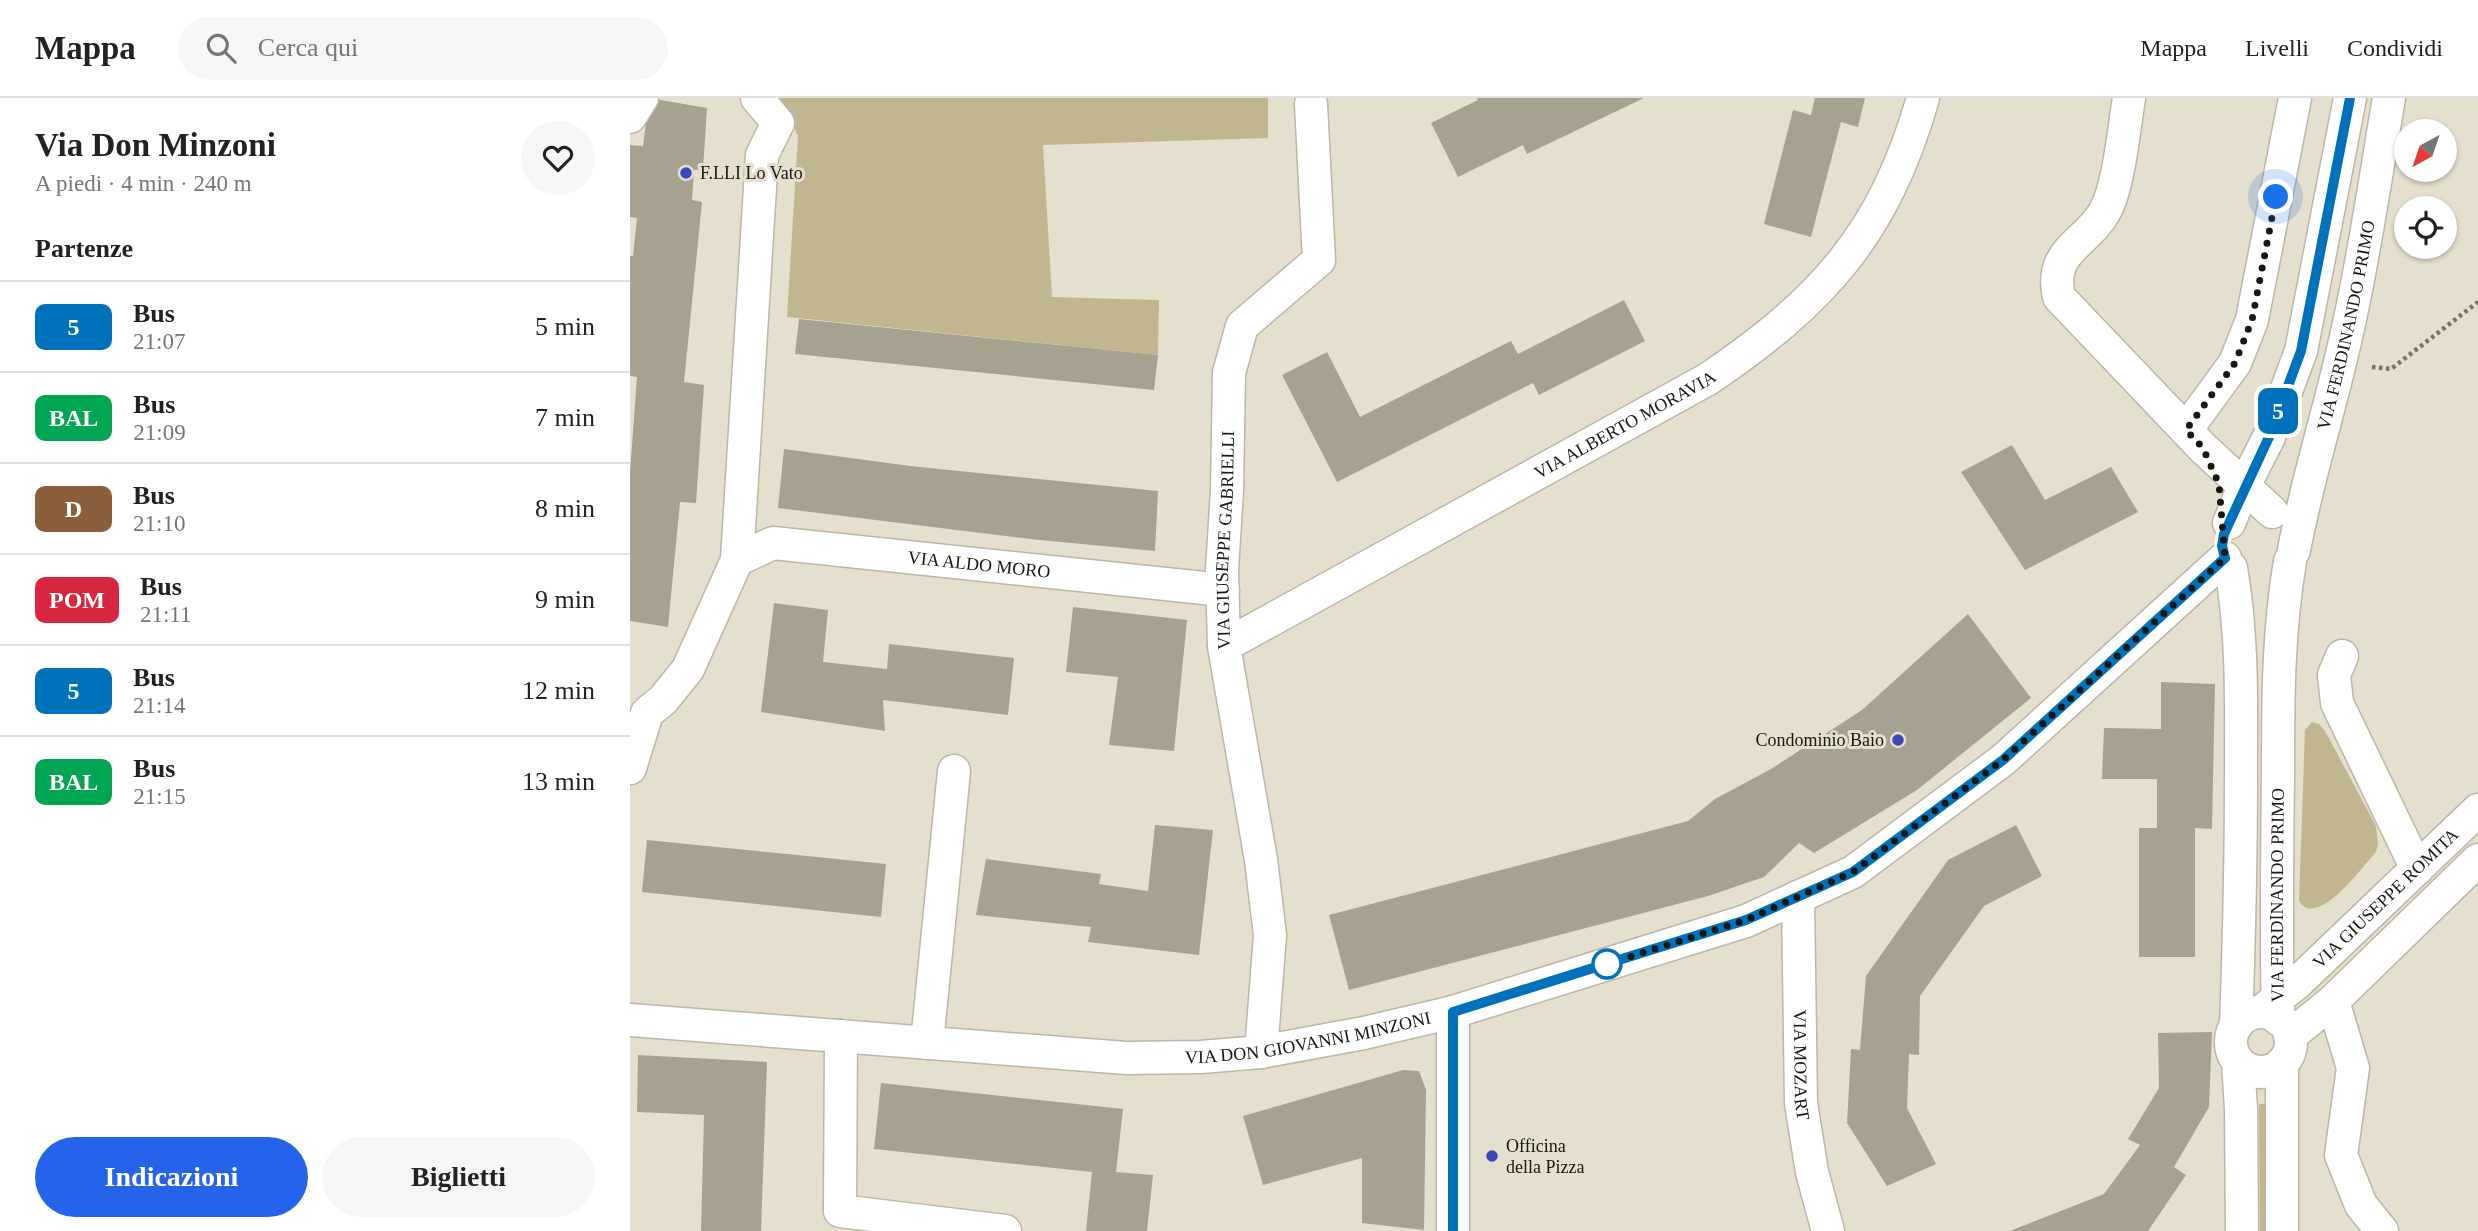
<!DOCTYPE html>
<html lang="it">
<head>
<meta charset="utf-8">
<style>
	body { margin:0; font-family:"Times New Roman",serif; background:#f6f6f6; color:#222; height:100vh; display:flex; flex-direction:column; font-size:26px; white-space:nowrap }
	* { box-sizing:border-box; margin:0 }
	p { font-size:23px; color:#767676 }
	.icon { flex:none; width:38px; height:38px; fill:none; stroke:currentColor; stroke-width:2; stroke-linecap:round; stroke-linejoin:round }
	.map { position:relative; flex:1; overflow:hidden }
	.side { display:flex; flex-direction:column; background:#fff; width:630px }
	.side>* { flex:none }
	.badge { padding:0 14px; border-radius:10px; font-size:24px; line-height:46px }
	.needle { width:46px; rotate:220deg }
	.tools { position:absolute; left:1764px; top:21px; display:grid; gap:14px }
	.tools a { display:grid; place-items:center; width:63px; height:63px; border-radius:50%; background:#fff; box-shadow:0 2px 5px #0004; font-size:35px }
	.you { position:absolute; width:35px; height:35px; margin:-18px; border:5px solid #fff; border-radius:50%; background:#1a73e8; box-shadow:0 0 0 10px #1a73e833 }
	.map>.badge { position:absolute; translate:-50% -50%; box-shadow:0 0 0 4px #fff }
	h2 { padding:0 35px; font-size:26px; line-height:63px }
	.round { display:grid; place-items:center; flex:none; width:74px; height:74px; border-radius:37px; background:#f6f6f6 }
	.overview { display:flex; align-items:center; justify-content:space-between; height:119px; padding:0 35px }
	h1 { font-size:33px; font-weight:700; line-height:52px }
	.primary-button { display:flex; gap:14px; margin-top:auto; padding:14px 35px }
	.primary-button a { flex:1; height:80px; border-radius:42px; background:#2563eb; color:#fff; font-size:28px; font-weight:700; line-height:80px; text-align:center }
	.primary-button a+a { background:#f6f6f6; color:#222 }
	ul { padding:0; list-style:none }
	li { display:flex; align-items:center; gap:21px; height:91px; padding:0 35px; border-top:2px solid #e0e0e0 }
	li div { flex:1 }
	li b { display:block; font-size:26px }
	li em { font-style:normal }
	li .badge { min-width:77px; font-weight:700; text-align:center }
	header { display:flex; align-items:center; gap:42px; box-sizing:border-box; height:98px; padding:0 35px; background:#fff; border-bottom:2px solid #e0e0e0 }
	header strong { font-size:33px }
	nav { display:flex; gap:38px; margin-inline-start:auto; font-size:24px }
	.search { width:490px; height:63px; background:#f6f6f6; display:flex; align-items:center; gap:18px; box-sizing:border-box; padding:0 24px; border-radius:38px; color:#767676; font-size:26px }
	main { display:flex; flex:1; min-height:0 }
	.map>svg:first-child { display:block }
</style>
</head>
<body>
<header>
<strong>Mappa</strong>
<div class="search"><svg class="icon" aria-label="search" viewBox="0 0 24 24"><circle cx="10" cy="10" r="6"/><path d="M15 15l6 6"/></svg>Cerca qui</div>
<nav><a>Mappa</a><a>Livelli</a><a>Condividi</a></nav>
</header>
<main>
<section class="side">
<div class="overview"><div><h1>Via Don Minzoni</h1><p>A piedi · 4 min · 240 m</p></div><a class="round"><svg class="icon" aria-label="heart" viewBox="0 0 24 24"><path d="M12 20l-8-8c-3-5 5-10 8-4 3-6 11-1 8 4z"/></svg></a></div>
<h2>Partenze</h2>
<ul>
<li><span class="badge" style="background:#0072bc;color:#fff">5</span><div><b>Bus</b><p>21:07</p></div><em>5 min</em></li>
<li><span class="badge" style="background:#00a651;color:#fff">BAL</span><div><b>Bus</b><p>21:09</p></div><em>7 min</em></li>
<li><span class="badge" style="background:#8b5e3c;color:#fff">D</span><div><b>Bus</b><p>21:10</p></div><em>8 min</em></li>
<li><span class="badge" style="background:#d7263d;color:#fff">POM</span><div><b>Bus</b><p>21:11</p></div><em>9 min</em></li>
<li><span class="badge" style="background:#0072bc;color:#fff">5</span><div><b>Bus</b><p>21:14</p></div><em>12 min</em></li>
<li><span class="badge" style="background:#00a651;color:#fff">BAL</span><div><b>Bus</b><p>21:15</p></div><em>13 min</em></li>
</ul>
<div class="primary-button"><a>Indicazioni</a><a>Biglietti</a></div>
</section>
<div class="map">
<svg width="1848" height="1133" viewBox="0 0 1848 1133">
	<rect width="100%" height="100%" fill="#e5dfcd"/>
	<g fill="#c2b691">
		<polygon points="142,0 638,0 638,40 413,47 422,199 529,202 528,257 157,219 168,38 161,23"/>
		<path d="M1682,624L1689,626L1695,633L1746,728L1748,746L1746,754C1732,769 1687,832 1669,803L1675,632Z"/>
		<polygon points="1629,1006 1638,1006 1639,1133 1630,1133"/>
	</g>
	<g fill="#a7a290">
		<polygon points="19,0 77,10 73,71 64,72 62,102 72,104 54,284 74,287 66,405 50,404 38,529 0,523 0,375 7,279 0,278 0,158 3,158 7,120 0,119 0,47 13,48"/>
		<polygon points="847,0 1014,0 897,56 893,47 828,79 801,25 848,2"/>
		<polygon points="1185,0 1235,0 1228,29 1211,24 1181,139 1134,126 1163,12 1181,17"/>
		<polygon points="994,202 1015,243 909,297 903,285 707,384 652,277 697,254 730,319 881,243 888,256"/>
		<polygon points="169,221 528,257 524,292 165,256"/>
		<polygon points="1382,347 1415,402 1481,369 1508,414 1395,472 1331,374"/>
		<polygon points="154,351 280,368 528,393 525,453 400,441 148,410"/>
		<polygon points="144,505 198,512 193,564 257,571 259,546 384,560 378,617 253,602 255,633 131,614"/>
		<polygon points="443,509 557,522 544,653 479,647 488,579 436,574"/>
		<polygon points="1338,516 1401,600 1287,692 1184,755 1169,745 1134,779 1078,798 719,892 699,817 1058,723 1085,701 1141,671 1232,612"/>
		<polygon points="1531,584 1585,586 1582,731 1565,730 1565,859 1509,859 1509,730 1527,730 1527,681 1472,681 1474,630 1531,631"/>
		<polygon points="525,727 583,732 569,857 458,844 461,829 346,817 356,761 471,776 469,786 518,793"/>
		<polygon points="1386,727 1412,778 1354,808 1290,898 1289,957 1279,956 1277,1010 1306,1066 1257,1088 1217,1025 1221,951 1230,952 1236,878 1318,762"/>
		<polygon points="17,742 256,766 251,819 12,794"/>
		<polygon points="1582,934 1579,1009 1544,1069 1556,1077 1518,1133 1380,1133 1474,1096 1510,1047 1498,1041 1529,990 1528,935"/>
		<polygon points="8,957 137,964 131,1133 71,1133 74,1017 7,1014"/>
		<polygon points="773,972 789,973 796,992 794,1132 732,1125 732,1060 633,1087 613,1018"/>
		<polygon points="251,985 493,1011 486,1074 523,1077 517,1133 456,1133 462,1074 244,1051"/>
	</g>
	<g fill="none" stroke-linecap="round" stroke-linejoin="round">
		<defs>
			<g id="minor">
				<path d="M1499,0C1494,30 1489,88 1475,113C1457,146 1418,152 1429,199L1573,350L1642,414"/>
				<polyline points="0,19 12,0"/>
				<polyline points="1556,332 1605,265 1622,222 1665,0"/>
				<polyline points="1599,425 1614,388 1639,339 1671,253 1720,0"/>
				<path id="s1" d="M1664,452C1678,377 1702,305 1718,230C1735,154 1746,76 1759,0"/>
				<path id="s2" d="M107,462L143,445L593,492"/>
				<path d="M1601,470C1613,539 1611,607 1611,677C1611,761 1609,844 1606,928"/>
				<path id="s3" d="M594,548L1078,281C1193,203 1254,136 1293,0"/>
				<polyline points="1712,558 1704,577 1707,605 1787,771"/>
				<polyline points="0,670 17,615 33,602 58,571 107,462 132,57 148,25 127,0"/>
				<path id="s4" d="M1168,799L1171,1005L1182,1074L1198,1133"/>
				<polyline points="1703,903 1723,970 1711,1057 1731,1107 1752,1133"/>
				<path id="s5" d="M1637,909L1668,884L1848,712"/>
				<polyline points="823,914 823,1133"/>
				<circle cx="1631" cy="944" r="30"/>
				<path id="s6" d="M1648,921C1646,839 1647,757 1648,675C1648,602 1648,535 1660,463"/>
				<path id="s7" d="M0,922L496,960L571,959L631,954L734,935L823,914L1116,823L1223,774L1373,662L1595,460"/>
				<polyline points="211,938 210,1113 375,1133"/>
				<polyline points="1660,938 1703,903 1848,762"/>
				<polyline points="297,945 324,673"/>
				<path id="s8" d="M631,954L640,837L631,762L594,548L592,472L597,393L599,275L612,228L689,162L681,6"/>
				<polyline points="1608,964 1611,1011 1612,1133"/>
				<polyline points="1652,1133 1652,965"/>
			</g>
		</defs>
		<use href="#minor" stroke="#bcb6a5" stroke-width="35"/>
		<polyline stroke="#787468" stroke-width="4.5" stroke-dasharray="3.5 3.5" stroke-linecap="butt" points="1742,269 1761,271 1848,204"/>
		<use href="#minor" stroke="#fff" stroke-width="32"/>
	</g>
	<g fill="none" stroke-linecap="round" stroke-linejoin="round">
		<defs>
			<polyline id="line" points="823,1133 823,914 1116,822 1223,774 1373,662 1595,460 1592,448 1594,436 1639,339 1671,253 1720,0"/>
		</defs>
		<use href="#line" stroke="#fff" stroke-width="16"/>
		<use href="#line" stroke="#0072bc" stroke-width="10"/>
		<polyline stroke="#191710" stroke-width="7" stroke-dasharray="0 12.6" points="977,866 1116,822 1223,774 1373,662 1595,460 1589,386 1573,350 1556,332 1605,265 1622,222 1646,99"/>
	</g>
	<g fill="#3b48bc" stroke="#e5dfcd" stroke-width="2.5">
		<circle cx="56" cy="75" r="7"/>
		<circle cx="1268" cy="642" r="7"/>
		<circle cx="862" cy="1058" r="7"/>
	</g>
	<circle fill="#fff" stroke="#0072bc" stroke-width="3.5" cx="977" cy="866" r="14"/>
	<g text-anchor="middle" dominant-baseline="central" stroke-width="6" stroke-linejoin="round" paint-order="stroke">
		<g font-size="18" fill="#191710" stroke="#e5dfcd" text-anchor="start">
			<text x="70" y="75">F.LLI Lo Vato</text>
			<text x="1254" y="642" text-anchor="end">Condominio Baio</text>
			<text x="876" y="1048">Officina<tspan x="876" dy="21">della Pizza</tspan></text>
		</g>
		<g font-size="18" fill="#191710" stroke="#e5dfcd">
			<text stroke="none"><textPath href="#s1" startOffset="231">VIA FERDINANDO PRIMO</textPath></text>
			<text stroke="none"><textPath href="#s3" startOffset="458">VIA ALBERTO MORAVIA</textPath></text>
			<text stroke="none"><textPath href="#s8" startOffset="516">VIA GIUSEPPE GABRIELLI</textPath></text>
			<text stroke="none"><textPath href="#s2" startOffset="247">VIA ALDO MORO</textPath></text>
			<text stroke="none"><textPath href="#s6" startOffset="124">VIA FERDINANDO PRIMO</textPath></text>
			<text stroke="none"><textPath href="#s5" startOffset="161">VIA GIUSEPPE ROMITA</textPath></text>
			<text stroke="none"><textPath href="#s7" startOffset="681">VIA DON GIOVANNI MINZONI</textPath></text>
			<text stroke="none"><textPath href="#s4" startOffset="168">VIA MOZART</textPath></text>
		</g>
	</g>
</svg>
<div class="tools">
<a><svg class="needle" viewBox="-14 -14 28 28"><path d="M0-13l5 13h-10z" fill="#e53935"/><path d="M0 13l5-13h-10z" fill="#767676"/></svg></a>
<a><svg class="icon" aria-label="locate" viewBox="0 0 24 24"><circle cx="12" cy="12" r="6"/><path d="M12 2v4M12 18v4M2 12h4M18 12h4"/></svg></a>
</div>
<div class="you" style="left:1646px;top:99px"></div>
<b class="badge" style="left:1648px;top:313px;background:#0072bc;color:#fff">5</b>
</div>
</main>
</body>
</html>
